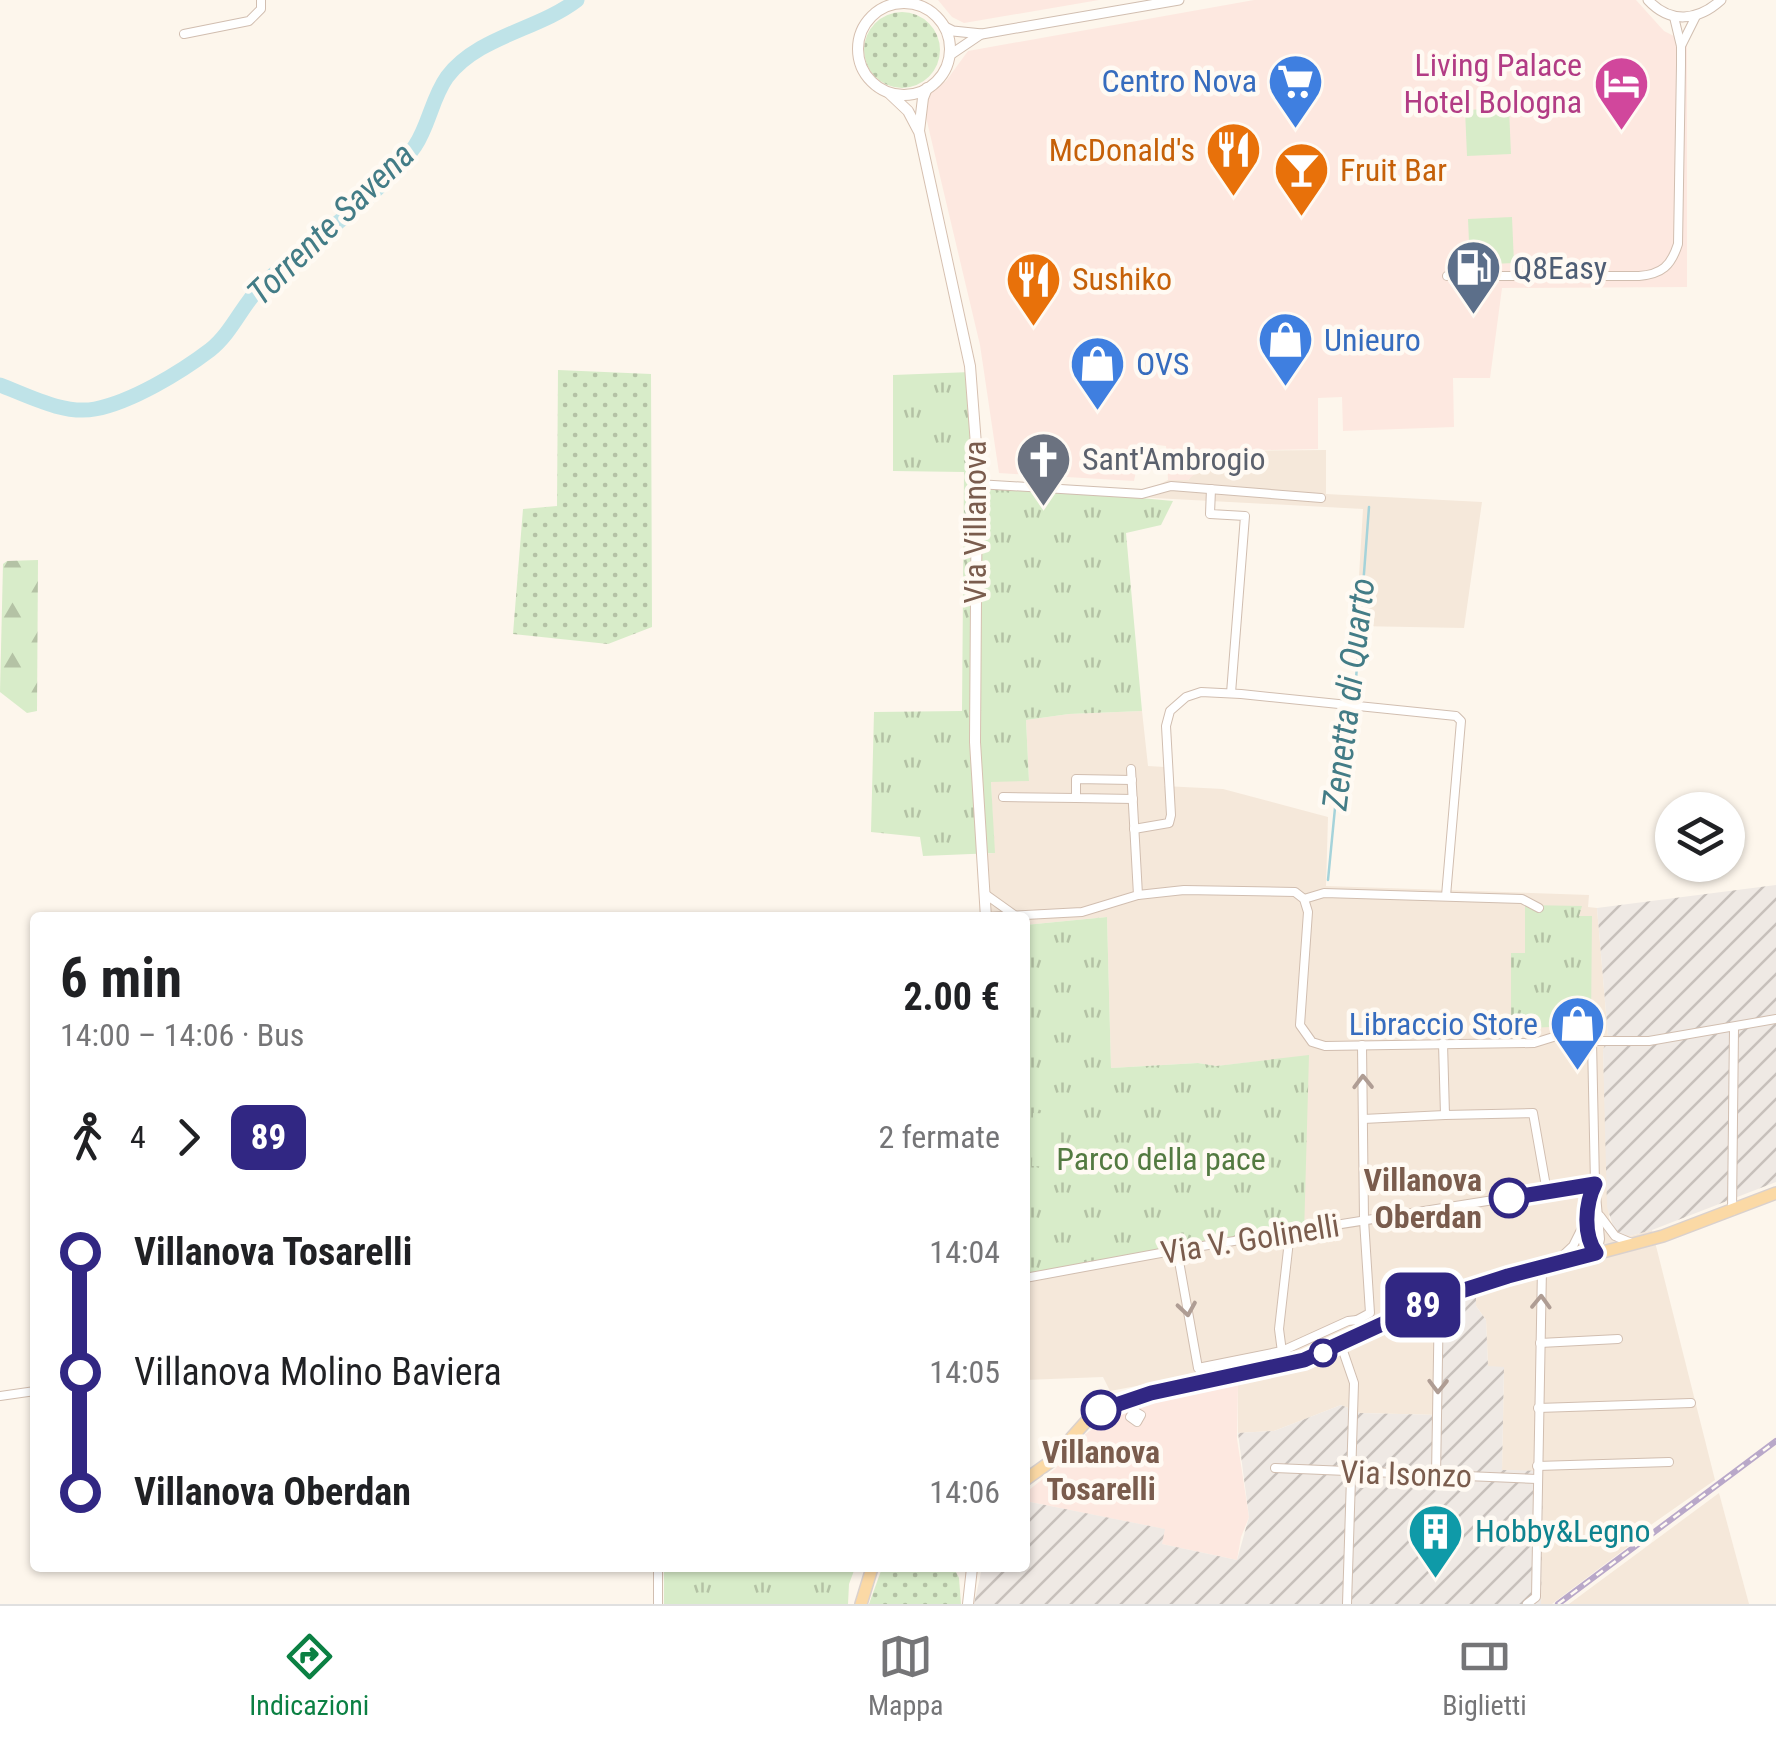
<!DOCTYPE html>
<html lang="it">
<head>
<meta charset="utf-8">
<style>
	body { margin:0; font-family:"Roboto Condensed",sans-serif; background:#f6f6f6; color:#202124; height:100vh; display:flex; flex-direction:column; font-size:38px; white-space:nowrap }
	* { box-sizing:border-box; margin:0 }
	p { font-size:32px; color:#757577 }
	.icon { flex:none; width:55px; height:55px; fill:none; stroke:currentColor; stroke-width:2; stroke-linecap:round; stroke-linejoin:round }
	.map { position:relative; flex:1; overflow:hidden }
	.panel { position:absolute; left:30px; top:912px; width:1000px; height:660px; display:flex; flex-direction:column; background:#fff; border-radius:10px; box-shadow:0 2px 8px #0004 }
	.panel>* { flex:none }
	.badge { padding:0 20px; border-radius:15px; font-size:35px; line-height:65px }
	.controls { position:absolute; left:1655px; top:792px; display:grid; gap:20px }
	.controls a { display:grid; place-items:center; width:90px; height:90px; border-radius:50%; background:#fff; box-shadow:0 2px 8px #0004; font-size:50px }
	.map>.badge { position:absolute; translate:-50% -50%; box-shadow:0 0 0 5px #fff }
	.legs { display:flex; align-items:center; gap:15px; height:110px; padding:0 30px; font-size:32px }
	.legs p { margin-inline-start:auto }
	.head { display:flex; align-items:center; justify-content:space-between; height:170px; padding:0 30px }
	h1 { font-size:55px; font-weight:700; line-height:75px }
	ul { padding:0 30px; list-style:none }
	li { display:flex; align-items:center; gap:35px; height:120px; font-size:38px }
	li i { display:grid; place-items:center; width:15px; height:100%; margin:0 12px; background:currentColor }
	li i::after { content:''; width:25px; height:25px; margin:-12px; border:8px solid; border-radius:50%; background:#fff }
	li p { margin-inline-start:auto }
	li:first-child i { background:linear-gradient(#0000 50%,currentColor 0) }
	li:last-child i { background:linear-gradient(currentColor 50%,#0000 0) }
	.dock { display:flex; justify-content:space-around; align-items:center; height:140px; border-top:2px solid #e0e0e0; background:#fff; font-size:28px; color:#757577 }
	.dock a { display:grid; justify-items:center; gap:5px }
	.dock .active { color:#0b8043 }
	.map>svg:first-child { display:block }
</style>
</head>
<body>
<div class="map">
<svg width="1776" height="1604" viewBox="0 0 1776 1604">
	<defs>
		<pattern id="industrial-furrows" width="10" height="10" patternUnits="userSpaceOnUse" patternTransform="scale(2.5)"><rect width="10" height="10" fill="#efe9e4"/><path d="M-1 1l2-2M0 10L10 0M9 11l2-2" fill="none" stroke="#c7c0bb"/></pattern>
		<pattern id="grass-dots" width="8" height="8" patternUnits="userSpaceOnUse" patternTransform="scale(2.5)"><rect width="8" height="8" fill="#d8ecc9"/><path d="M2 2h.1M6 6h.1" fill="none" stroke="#b4c2a5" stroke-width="1.8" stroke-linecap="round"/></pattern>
		<pattern id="forest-firs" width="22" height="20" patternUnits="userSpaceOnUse" patternTransform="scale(2.5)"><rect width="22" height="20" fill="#d8ecc9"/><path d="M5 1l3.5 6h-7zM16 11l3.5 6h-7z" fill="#b4c2a5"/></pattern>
		<pattern id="park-tufts" width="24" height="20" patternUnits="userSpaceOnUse" patternTransform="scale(2.5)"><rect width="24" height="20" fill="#d8ecc9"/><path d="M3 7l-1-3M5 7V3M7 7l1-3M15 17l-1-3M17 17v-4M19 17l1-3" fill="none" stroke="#b4c2a5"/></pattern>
	</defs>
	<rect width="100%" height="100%" fill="#fdf6ec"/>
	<g fill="#f5e8da">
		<polygon points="1326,450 1326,494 1482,502 1464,628 1356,626 1363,509 1135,497 1168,480 1188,480 1211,451"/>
		<polygon points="1142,711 1148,766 1165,767 1164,786 1223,789 1328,817 1326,886 1589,895 1588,907 1597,908 1608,1036 1603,1050 1609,1218 1614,1228 1630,1236 1652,1230 1715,1480 1645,1529 1645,1534 1552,1604 1541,1604 1543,1472 1502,1470 1504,1368 1488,1367 1486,1320 1476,1306 1476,1296 1440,1415 1360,1413 1341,1405 1274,1431 1238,1433 1238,1367 1110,1391 1103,1377 1025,1380 1025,1276 1309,1056 1216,1066 1198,1063 1111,1068 1107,917 1025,925 1025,918 988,917 983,854 994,853 991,781 1029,780 1026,720 1069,714"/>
		<polygon points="1719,1493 1749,1604 1569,1604"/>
	</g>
	<g fill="#fde8e0">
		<polygon points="938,0 1099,0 964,23 952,17"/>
		<polygon points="1254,0 1636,0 1664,31 1676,37 1687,37 1687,287 1502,288 1490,378 1453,378 1454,427 1343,431 1342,397 1318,398 1318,449 1211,451 1211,459 1188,480 1168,480 1166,446 1142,443 1134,481 999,473 980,345 925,113 928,95 946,81 968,51"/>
		<polygon points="1238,1385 1237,1439 1249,1517 1241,1537 1237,1560 1162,1544 1164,1529 1025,1501 1029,1490 1055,1469 1083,1436 1103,1421 1143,1404"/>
	</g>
	<g fill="url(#industrial-furrows)">
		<polygon points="1776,885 1776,1182 1652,1230 1630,1236 1621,1234 1614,1229 1607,1207 1603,1050 1608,1036 1597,908"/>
		<polygon points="1476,1295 1476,1306 1486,1320 1488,1366 1504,1367 1502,1470 1543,1471 1541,1604 974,1604 982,1568 1025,1568 1025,1501 1165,1529 1162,1544 1237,1560 1249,1517 1238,1433 1274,1431 1341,1405 1360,1413 1440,1415 1443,1306"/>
	</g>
	<g fill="url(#grass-dots)">
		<circle cx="902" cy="50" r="38"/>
		<polygon points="558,370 651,374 652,627 608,644 513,634 523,509 557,506"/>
		<polygon points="882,1568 954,1568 959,1578 961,1604 869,1604"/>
	</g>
	<polygon fill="url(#forest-firs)" points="38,560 37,711 27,713 0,692 3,564 7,561"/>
	<g fill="url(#park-tufts)">
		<polygon points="971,372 980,483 1173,501 1161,525 1126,533 1142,711 1069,714 1026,720 1029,781 991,782 995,853 923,856 920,837 871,832 874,712 962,711 964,472 893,471 893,375"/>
		<polygon points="1525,905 1582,906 1579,916 1592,916 1591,1025 1511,1029 1511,953 1525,953"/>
		<polygon points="1107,917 1111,1068 1198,1063 1216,1066 1309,1055 1304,1235 1025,1276 1025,925"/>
		<polygon points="664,1568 855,1568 849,1584 848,1604 664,1604"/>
	</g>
	<g fill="#d8ecc9">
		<polygon points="1509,108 1511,154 1467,156 1465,110"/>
		<polygon points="1512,217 1514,263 1470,265 1468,219"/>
		<polygon points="1033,1113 1060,1114 1058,1167 1032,1166"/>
	</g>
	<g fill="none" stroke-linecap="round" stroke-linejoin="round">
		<polyline stroke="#a5d3da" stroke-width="2.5" points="1328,880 1346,695 1356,679 1369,507"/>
		<path stroke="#bfe3e8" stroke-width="15" d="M0,385C29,396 64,415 95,409C132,402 181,372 210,350C232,333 243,303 263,284C309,241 380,198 415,146C429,125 432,98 447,77C478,36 538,30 577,0"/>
		<defs>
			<g id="minor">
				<polyline points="184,34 249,21 261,9 261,0"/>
				<polyline points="1681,46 1696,16"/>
				<path d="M1447,276H1639C1662,274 1671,266 1678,244L1681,65V46L1674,17"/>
				<polyline points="977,484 1142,494 1171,486 1321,498"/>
				<polyline points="1211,489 1210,514 1245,516 1231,693"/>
				<polyline points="1131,769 1138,895"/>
				<polyline points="1132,780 1076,779 1076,798 1133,799"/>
				<polyline points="1003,797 1076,798"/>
				<polyline points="1134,829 1169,823 1171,815 1166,726 1170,711 1186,697 1201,692 1241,694 1456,716 1461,721 1446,896"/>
				<polyline points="985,894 1013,914"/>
				<polyline points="1304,899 1324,893 1522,899 1539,908"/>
				<polyline points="986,917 1082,912 1138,895 1184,890 1295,892 1304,899 1308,912 1300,1025 1312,1042 1325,1046 1534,1043 1576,1030 1592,1041 1649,1041 1776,1019"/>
				<polyline points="1592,1041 1595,1184 1600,1239 1597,1253"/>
				<polyline points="1443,1043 1445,1115 1533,1113 1547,1192"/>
				<polyline points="1363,1119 1445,1115"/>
				<path d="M1595,1184C1585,1204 1583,1235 1597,1253"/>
				<polyline points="1732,1211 1734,1028"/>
				<polyline points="1600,1216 1615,1236 1634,1244"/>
				<polyline points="1177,1250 1198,1368 1282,1351 1348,1321 1357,1320 1364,1334"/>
				<polyline points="1557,1261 1573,1246 1586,1220"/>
				<polyline points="1025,1278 1177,1250 1595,1184"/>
				<polyline points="1357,1320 1370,1313 1364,1220 1362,1045"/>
				<polyline points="1540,1343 1618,1339"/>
				<polyline points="1341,1345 1354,1383 1347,1604"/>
				<polyline points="1282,1352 1279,1329 1290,1232"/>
				<polyline points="0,1396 35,1391"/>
				<polyline points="1130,1398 1134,1411 1141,1415 1137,1422 1130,1417 1134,1411"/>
				<polyline points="1538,1408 1691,1403"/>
				<polyline points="1537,1466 1669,1462"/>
				<polyline points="1275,1468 1537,1479"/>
				<polyline points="1436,1475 1439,1298"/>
				<polyline points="658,1568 658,1604"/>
				<polyline points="1527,1604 1536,1597 1542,1268"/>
			</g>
			<g id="tertiary">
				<path d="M1648,0C1670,24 1698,21 1721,0"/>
				<polyline points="945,27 953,31 982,34 1179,0"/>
				<polyline points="950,55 981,34"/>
			</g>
			<g id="secondary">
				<circle cx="904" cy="49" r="46"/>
				<polyline points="927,88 923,98 919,131 970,366 977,458 975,742 986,918"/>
				<polyline points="889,93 908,111 918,130"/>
				<polyline points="968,1604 972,1568"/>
			</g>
			<g id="primary">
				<polyline points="1025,1480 1050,1462 1090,1417 1115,1403 1304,1360 1456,1291 1663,1236 1776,1193"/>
				<polyline points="861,1604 872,1568"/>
			</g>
		</defs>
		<use href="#minor" stroke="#d1beb0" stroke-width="10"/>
		<use href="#tertiary" stroke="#d1beb0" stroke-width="11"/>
		<use href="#secondary" stroke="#d6c0b0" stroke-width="12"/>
		<use href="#primary" stroke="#dad1cd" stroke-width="14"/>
		<use href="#minor" stroke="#fff" stroke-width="8"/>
		<use href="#tertiary" stroke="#fff" stroke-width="9"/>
		<use href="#secondary" stroke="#fff" stroke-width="10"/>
		<use href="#primary" stroke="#fbd9a5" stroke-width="11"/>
		<defs>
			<polyline id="rail" points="1558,1604 1776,1441"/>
		</defs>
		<use href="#rail" stroke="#b9a8c9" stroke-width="6"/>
		<use href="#rail" stroke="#fffaf3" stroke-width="2.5" stroke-dasharray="8" stroke-linecap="butt"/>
	</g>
	<defs><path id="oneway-chevron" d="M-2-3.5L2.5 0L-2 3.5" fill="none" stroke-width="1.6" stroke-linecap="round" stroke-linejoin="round" transform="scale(2.5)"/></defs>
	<g stroke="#af9d94">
		<use href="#oneway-chevron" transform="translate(1363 1082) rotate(-91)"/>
		<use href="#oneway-chevron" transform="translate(1541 1302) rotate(-88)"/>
		<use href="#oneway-chevron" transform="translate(1187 1309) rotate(81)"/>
		<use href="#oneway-chevron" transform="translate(1438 1386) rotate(91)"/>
	</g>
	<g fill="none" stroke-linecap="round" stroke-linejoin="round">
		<defs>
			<path id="line-1" d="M1101,1410L1151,1393L1304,1360L1439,1298L1508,1276L1596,1253C1583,1235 1585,1204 1595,1184L1509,1198"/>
		</defs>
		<use href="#line-1" stroke="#fff" stroke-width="22"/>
		<use href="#line-1" stroke="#312783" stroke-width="15"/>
	</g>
	<defs>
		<symbol id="supermarket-pin" viewBox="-11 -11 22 30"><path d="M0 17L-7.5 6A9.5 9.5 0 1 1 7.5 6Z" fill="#3f7fe0" stroke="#fffaf3"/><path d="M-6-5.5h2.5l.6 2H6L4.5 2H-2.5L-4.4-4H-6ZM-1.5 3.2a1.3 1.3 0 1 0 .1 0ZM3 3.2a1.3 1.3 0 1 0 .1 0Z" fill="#fff"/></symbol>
		<symbol id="hotel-pin" viewBox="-11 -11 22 30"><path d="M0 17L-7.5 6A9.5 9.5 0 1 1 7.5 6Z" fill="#d1479c" stroke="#fffaf3"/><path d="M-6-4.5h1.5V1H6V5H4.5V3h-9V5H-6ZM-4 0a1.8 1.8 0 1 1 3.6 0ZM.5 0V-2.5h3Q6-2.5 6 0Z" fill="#fff"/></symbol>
		<symbol id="restaurant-pin" viewBox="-11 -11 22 30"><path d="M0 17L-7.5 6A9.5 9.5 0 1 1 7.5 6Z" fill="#e8710a" stroke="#fffaf3"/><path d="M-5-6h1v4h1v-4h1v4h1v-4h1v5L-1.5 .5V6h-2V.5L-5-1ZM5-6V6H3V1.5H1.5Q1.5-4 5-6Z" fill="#fff"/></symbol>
		<symbol id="bar-pin" viewBox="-11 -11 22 30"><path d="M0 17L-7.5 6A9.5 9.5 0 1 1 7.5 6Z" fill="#e8710a" stroke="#fffaf3"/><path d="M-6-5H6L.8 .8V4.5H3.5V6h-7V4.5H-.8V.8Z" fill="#fff"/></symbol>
		<symbol id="fuel-pin" viewBox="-11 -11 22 30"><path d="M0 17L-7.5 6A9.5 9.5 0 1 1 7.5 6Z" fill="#5c6f8a" stroke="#fffaf3"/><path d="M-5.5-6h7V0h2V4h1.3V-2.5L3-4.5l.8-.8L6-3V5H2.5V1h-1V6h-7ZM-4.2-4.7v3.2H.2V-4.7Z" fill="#fff"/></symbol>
		<symbol id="shop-pin" viewBox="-11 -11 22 30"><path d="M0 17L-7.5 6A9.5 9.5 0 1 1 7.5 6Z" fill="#3f7fe0" stroke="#fffaf3"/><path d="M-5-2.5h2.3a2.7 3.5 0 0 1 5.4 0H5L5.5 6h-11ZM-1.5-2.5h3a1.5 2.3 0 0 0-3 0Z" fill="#fff"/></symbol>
		<symbol id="church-pin" viewBox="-11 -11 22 30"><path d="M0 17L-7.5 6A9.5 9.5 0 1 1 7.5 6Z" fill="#6b7280" stroke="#fffaf3"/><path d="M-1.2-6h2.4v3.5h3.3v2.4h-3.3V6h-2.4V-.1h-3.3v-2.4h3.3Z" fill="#fff"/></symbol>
		<symbol id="building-pin" viewBox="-11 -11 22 30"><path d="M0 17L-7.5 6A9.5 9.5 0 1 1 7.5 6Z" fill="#0f9aa8" stroke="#fffaf3"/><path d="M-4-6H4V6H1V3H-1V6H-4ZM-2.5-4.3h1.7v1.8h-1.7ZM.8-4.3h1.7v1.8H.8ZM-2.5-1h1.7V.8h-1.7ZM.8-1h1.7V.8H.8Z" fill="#fff"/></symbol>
	</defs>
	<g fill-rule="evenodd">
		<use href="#supermarket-pin" x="1264" y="50" width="63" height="86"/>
		<use href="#hotel-pin" x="1590" y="52" width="63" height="86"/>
		<use href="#restaurant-pin" x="1202" y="118" width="63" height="86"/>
		<use href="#bar-pin" x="1270" y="138" width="63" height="86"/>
		<use href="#fuel-pin" x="1442" y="236" width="63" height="86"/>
		<use href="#restaurant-pin" x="1002" y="248" width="63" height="86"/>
		<use href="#shop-pin" x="1254" y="308" width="63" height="86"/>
		<use href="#shop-pin" x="1066" y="332" width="63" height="86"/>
		<use href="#church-pin" x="1012" y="428" width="63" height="86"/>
		<use href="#shop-pin" x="1546" y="992" width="63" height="86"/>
		<use href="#building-pin" x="1404" y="1500" width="63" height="86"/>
	</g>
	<g fill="#fff" stroke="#312783" stroke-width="5">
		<circle cx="1509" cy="1198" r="18"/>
		<circle cx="1323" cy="1353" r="12"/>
		<circle cx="1101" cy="1410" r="18"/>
	</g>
	<g text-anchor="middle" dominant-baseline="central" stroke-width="9" stroke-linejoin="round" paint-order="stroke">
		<g font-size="32" fill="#b23c85" stroke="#fffaf3" text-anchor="end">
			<text x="1582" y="65">Living Palace<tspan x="1582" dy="37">Hotel Bologna</tspan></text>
		</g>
		<g font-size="32" fill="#366cbe" stroke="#fffaf3" text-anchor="end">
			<text x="1257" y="81">Centro Nova</text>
			<text x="1324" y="340" text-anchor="start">Unieuro</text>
			<text x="1136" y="364" text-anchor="start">OVS</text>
			<text x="1538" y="1024">Libraccio Store</text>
		</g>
		<g font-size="32" fill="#c56008" stroke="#fffaf3" text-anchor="start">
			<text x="1195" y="150" text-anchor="end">McDonald's</text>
			<text x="1340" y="170">Fruit Bar</text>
			<text x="1072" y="279">Sushiko</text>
		</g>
		<g font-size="32" fill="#4e5e75" stroke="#fffaf3" text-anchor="start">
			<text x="1513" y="268">Q8Easy</text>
		</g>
		<g font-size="32" fill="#5b616d" stroke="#fffaf3" text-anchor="start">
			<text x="1082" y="459">Sant'Ambrogio</text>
		</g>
		<g font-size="32" fill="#7a5c4d" stroke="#fffaf3">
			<text transform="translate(975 522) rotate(-90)">Via Villanova</text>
			<text transform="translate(1250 1239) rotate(-9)">Via V. Golinelli</text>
			<text transform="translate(1406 1474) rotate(2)">Via Isonzo</text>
		</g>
		<g font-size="32" fill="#537a41" stroke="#fffaf3">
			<text x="1161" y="1159">Parco della pace</text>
		</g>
		<g font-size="32" font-weight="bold" fill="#7a5c4d" stroke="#fffaf3" text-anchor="end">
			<text x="1482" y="1180">Villanova<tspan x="1482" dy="37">Oberdan</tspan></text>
			<text x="1101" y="1452" text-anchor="middle">Villanova<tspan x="1101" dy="37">Tosarelli</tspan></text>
		</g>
		<g font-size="32" fill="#0d838f" stroke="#fffaf3" text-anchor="start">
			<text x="1475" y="1531">Hobby&amp;Legno</text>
		</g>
		<g font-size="35" font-style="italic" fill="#437c86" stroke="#fffaf3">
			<text transform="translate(331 224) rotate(-44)">Torrente Savena</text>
			<text transform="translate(1349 694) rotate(-83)">Zenetta di Quarto</text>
		</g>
	</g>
</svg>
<div class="controls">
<a><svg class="icon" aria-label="layers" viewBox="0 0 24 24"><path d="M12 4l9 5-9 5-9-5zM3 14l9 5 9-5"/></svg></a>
</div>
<b class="badge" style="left:1423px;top:1305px;background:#312783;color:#fff">89</b>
<section class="panel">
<div class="head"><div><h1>6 min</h1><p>14:00 – 14:06 · Bus</p></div><b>2.00 €</b></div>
<div class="legs"><svg class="icon" aria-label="walk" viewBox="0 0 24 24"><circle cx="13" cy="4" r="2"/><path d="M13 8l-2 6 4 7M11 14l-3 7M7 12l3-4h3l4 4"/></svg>4<svg class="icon" aria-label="forward" viewBox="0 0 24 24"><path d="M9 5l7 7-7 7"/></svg><b class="badge" style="background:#312783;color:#fff">89</b><p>2 fermate</p></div>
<ul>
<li><i style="color:#312783"></i><b>Villanova Tosarelli</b><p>14:04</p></li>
<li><i style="color:#312783"></i><span>Villanova Molino Baviera</span><p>14:05</p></li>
<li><i style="color:#312783"></i><b>Villanova Oberdan</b><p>14:06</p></li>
</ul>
</section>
</div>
<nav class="dock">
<a class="active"><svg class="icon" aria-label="directions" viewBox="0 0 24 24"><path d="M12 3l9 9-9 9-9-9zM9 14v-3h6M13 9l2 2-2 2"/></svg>Indicazioni</a>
<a><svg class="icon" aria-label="map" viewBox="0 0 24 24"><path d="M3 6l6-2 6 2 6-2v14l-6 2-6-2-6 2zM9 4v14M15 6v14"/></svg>Mappa</a>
<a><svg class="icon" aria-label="tickets" viewBox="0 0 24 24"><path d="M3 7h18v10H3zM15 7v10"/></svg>Biglietti</a>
</nav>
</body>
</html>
